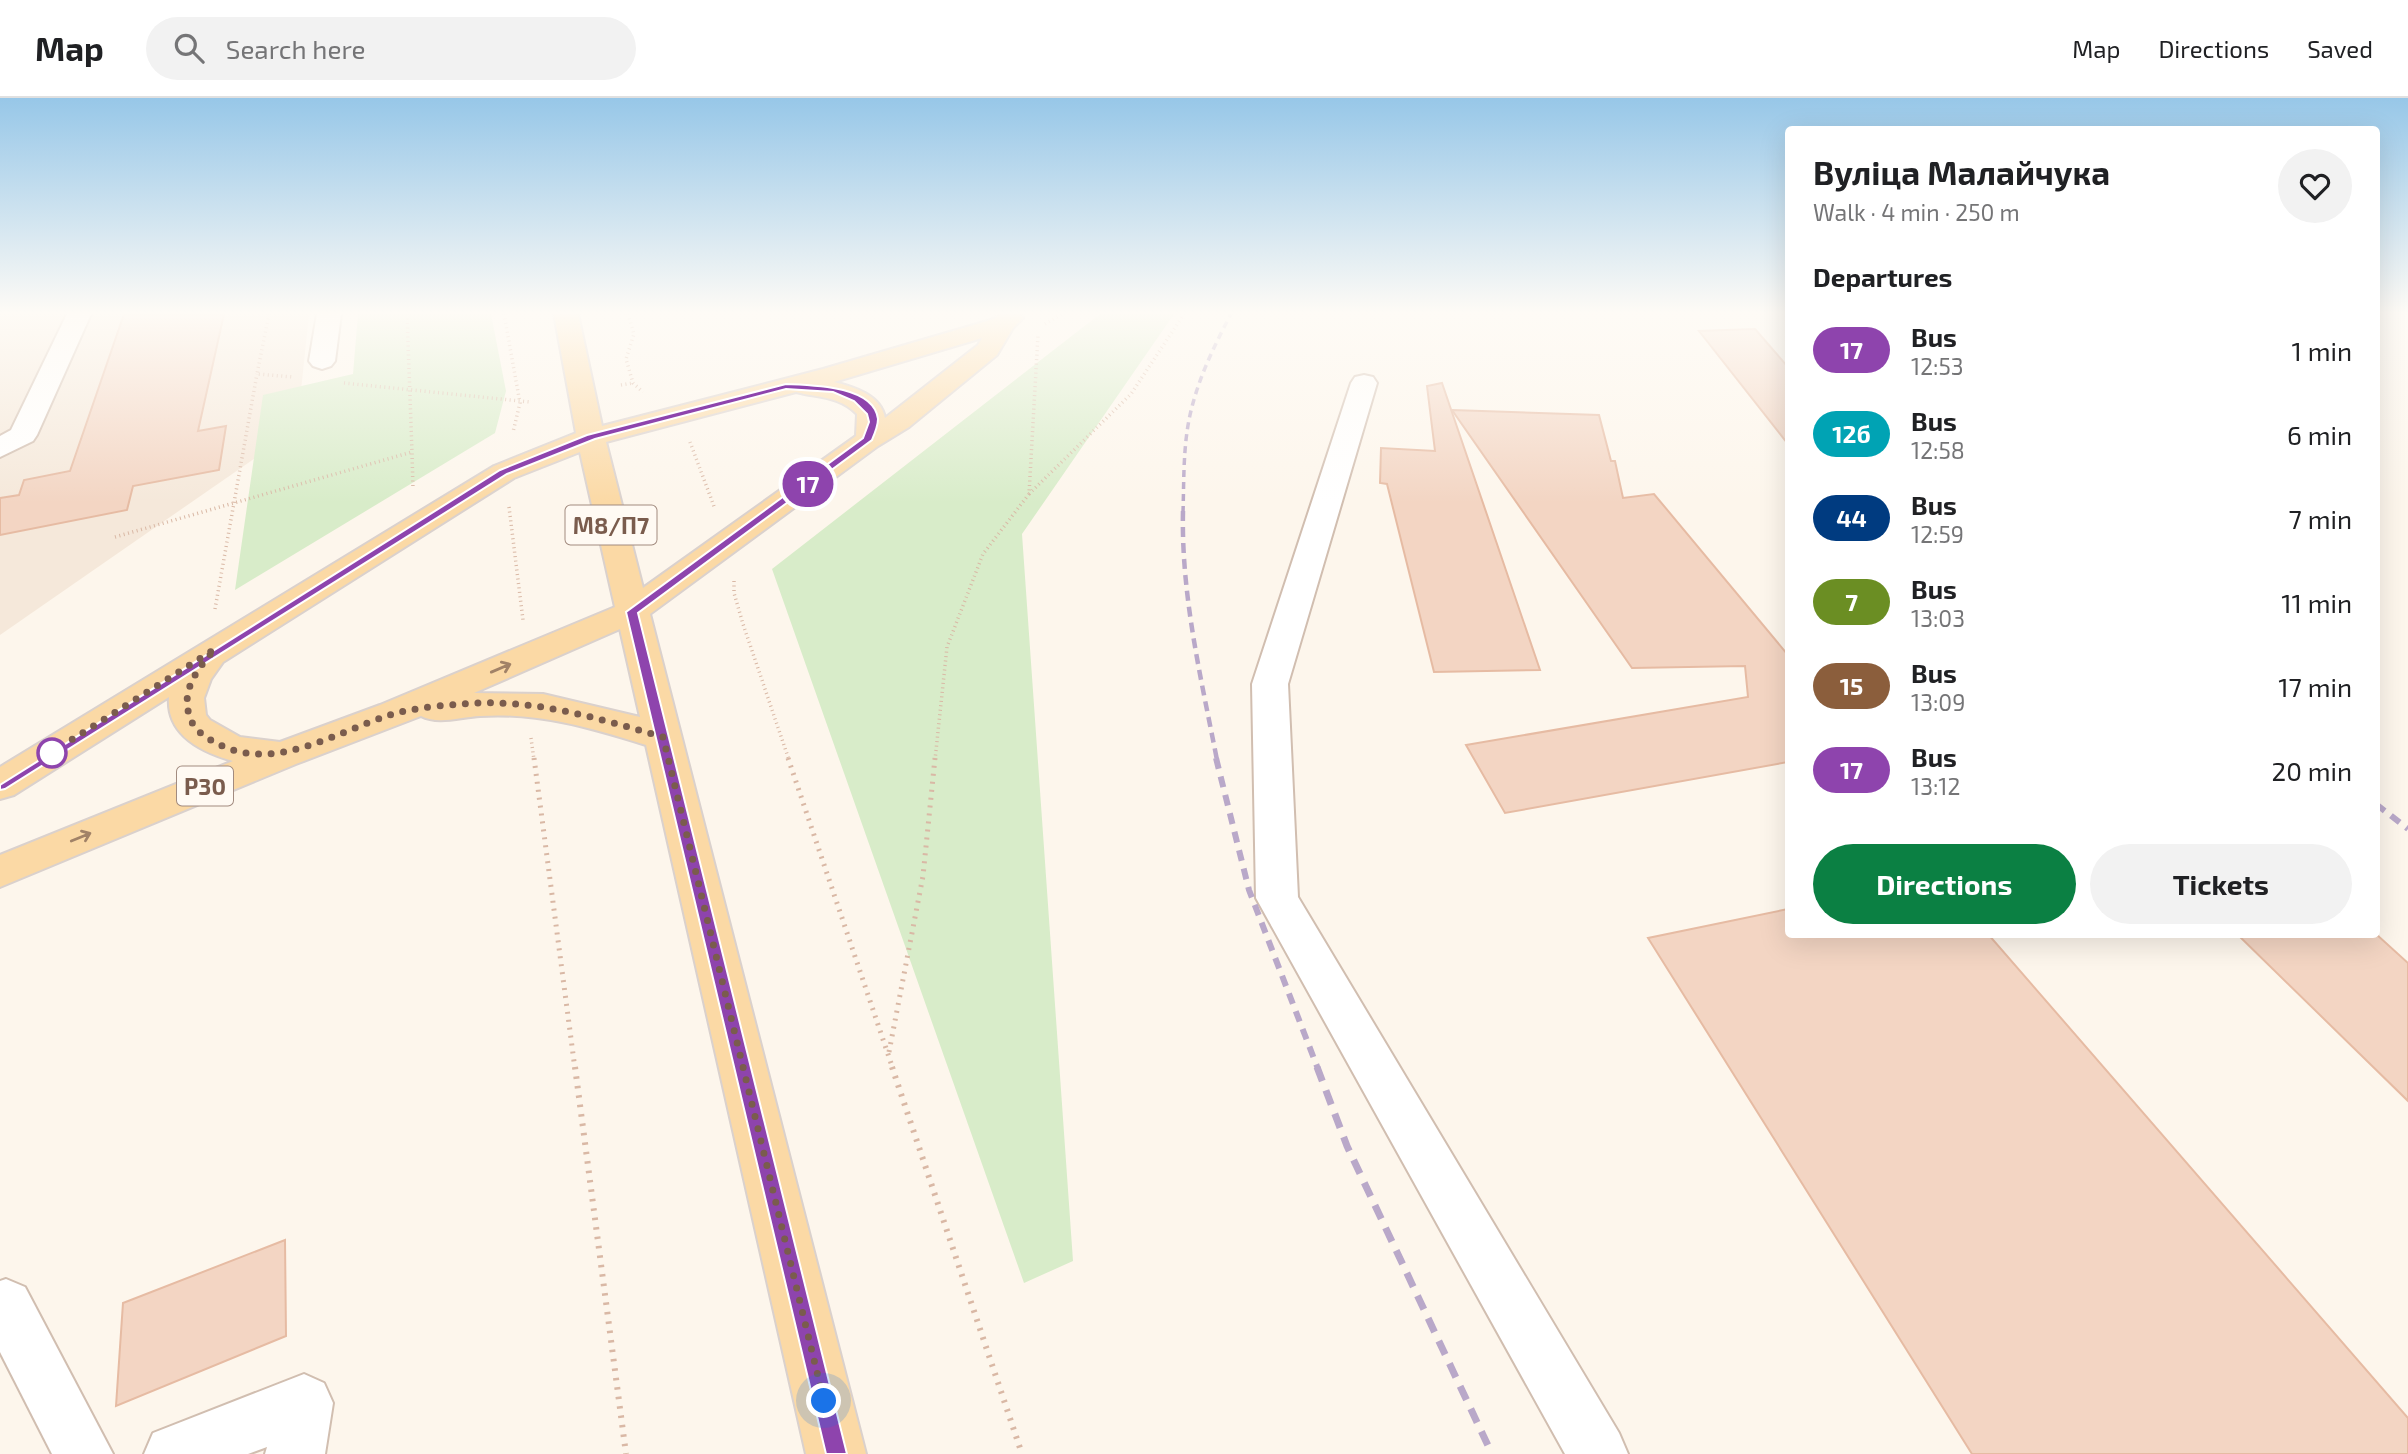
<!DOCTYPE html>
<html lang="en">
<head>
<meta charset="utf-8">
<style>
	body { margin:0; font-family:"Exo 2",sans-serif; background:#f2f2f2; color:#202124; height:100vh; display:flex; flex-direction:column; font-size:26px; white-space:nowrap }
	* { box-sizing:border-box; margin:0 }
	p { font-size:23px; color:#757577 }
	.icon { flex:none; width:38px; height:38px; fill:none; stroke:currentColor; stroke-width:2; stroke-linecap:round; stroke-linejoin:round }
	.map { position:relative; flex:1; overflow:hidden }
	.side { position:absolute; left:1785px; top:28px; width:595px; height:812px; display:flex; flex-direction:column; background:#fff; border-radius:7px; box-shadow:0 7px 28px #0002 }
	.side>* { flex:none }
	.badge { padding:0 14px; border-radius:23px; font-size:24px; line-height:46px }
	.you { position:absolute; width:35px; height:35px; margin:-18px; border:5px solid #fff; border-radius:50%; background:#1a73e8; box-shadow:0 0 0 10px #1a73e833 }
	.map>.badge { position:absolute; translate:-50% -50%; box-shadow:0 0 0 4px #fff }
	h2 { padding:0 28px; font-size:26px; line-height:63px }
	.round { display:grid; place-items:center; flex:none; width:74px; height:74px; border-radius:37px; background:#f2f2f2 }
	.overview { display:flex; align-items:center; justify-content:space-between; height:119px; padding:0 28px }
	h1 { font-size:33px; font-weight:700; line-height:52px }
	.cta { display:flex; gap:14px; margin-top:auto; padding:14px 28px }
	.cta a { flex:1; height:80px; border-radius:42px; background:#0b8043; color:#fff; font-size:28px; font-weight:700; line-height:80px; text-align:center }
	.cta a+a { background:#f2f2f2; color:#202124 }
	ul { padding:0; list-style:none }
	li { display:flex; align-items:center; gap:21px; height:84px; padding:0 28px }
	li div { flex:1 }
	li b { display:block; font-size:26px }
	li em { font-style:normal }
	li .badge { min-width:77px; font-weight:700; text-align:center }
	header { display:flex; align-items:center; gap:42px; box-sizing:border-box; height:98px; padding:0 35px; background:#fff; border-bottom:2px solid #e0e0e0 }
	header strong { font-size:33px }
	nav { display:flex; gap:38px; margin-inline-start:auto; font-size:24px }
	.search { width:490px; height:63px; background:#f2f2f2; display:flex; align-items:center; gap:18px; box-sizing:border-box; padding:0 24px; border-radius:38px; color:#757577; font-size:26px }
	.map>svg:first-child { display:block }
</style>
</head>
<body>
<header>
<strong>Map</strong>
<div class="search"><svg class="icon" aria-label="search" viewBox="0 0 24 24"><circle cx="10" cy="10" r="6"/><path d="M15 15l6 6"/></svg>Search here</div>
<nav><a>Map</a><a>Directions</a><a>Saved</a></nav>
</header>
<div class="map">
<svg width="2408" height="1356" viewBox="0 0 2408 1356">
	<rect width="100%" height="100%" fill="#fdf6ec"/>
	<polygon fill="#f5e8da" points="0,216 309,216 297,331 0,537"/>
	<g fill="#d8ecc9">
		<polygon points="358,216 491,216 506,293 495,335 235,492 263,297 353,276"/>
		<polygon points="1100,216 1174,216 1022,436 1073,1163 1024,1185 772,471"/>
	</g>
	<g fill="#f3d5c3" stroke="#e6bba3" stroke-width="2">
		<polygon points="124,216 224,216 198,333 226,328 219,372 133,388 127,412 0,437 0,400 19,397 24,382 70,373"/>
		<polygon points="1755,231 1788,269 1788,346 1699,233"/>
		<polygon points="1442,285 1540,572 1434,574 1387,386 1380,385 1381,350 1435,353 1427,288"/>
		<polygon points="1452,312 1599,317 1611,363 1615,363 1623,400 1654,396 1788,557 1788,664 1505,715 1466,647 1748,599 1745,568 1632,570"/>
		<polygon points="1788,811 1788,836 1988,836 2408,1320 2408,1356 1972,1356 1648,840"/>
		<polygon points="2237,836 2376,836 2408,865 2408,1003"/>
		<polygon points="285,1142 286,1238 116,1308 123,1205"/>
	</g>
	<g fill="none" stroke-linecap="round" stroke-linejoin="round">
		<defs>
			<g id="minor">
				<polygon points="67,216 91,216 37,337 33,343 0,359 0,338 11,332"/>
				<polygon points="317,216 341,216 335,263 331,268 322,271 313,268 309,263"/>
				<polygon points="1364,277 1373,279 1377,285 1288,586 1298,799 1619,1335 1628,1356 1565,1356 1256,800 1252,586 1351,285 1355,279"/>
				<polygon points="6,1181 25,1189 113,1356 52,1356 0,1254 0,1183"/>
				<polygon points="304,1276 324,1285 333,1305 325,1356 265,1356 267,1349 248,1356 144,1356 153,1335"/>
			</g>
			<path id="major" d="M554,216H578L602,328L823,271L994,221L1001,216H1020L1023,220L1013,230L997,257L909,329L878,348L650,516L866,1356H806L646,647C591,630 538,614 480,618C461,619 438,627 421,618L296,666L0,789V757L233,663C201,654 166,637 169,599L14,697L0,701V669L494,368L576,335ZM982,240L978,247L885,320C881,297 854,289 834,284ZM796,294C819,300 839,298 857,316L856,338L643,490L606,344ZM580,354L615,509L380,607L280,644L240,639L210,622L206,617L204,600L211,581L223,564L514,380ZM620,531L640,619L543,596L474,595Z"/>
		</defs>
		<use href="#minor" stroke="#d1beb0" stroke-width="4"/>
		<use href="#major" stroke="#dad1cd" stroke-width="4"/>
		<g stroke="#d9b8a5" stroke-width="3.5" stroke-dasharray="1 3.5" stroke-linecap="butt">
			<polyline points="269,216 257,276 293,279"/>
			<polyline points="407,216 412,354"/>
			<polyline points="504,216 520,305 513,334"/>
			<polyline points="628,216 634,236 626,261 633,285 643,294"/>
			<polyline points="1045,226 1062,216"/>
			<polyline points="344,285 530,304"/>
			<polyline points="621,287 633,285"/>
			<polyline points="690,344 715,411"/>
			<polyline points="1029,396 1131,296 1184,216"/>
			<polyline points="509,409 523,522"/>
			<polyline points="115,439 412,354 413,391"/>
			<polyline points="734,483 734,495 743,526 789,662"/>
			<polyline points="215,511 257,276"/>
			<polyline points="531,640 534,662"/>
			<polyline points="935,662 947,549 983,456 1029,396 1038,237"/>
		</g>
		<g stroke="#d9b8a5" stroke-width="5" stroke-dasharray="2 6" stroke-linecap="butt">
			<polyline points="534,660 575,971"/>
			<polyline points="788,660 893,971"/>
			<polyline points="889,954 923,778 935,660"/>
		</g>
		<g stroke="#d9b8a5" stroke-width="6" stroke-dasharray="2.5 7" stroke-linecap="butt">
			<polyline points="575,969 626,1356"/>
			<polyline points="892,969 1022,1356"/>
		</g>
		<use href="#minor" fill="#fff" fill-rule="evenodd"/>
		<use href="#major" fill="#fbd9a5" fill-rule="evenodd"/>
		<path stroke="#b9a8c9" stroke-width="3.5" stroke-dasharray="7 5" stroke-linecap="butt" d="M1183,415C1184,382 1183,349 1190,317C1198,281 1214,248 1231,216"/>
		<path stroke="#b9a8c9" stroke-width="4.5" stroke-dasharray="10 6" stroke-linecap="butt" d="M1183,413C1181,497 1201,580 1217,662"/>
		<g stroke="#b9a8c9" stroke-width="6" stroke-dasharray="11 8" stroke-linecap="butt">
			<polyline points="1216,660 1249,792 1318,971"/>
			<polyline points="2376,706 2408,731"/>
		</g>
		<polyline stroke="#b9a8c9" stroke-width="7" stroke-dasharray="15 10" stroke-linecap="butt" points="1317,969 1347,1048 1492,1356"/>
	</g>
	<defs><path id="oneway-shaft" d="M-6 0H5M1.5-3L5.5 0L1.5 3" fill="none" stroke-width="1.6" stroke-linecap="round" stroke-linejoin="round" transform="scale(1.75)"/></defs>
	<g stroke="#a18267">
		<use href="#oneway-shaft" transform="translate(501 570) rotate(-23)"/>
		<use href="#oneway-shaft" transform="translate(81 739) rotate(-22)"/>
	</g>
	<linearGradient id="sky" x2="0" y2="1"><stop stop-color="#97c7e8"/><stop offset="0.53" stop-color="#fefbf6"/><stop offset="1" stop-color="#fefbf6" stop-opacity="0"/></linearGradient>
	<rect width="2408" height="405" fill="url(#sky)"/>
	<path fill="#8e44ad" stroke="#fff" stroke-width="2" d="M786,286C810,287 874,287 878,321C878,327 875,335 872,342L638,515L847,1356H826L626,514L863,340L869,324L867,316L854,303L833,294L786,291L595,341L507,376L5,691L0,692V687L500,372L587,337Z"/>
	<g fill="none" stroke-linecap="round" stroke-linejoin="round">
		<path stroke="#7a5c4d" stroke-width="7" stroke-dasharray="0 12.6" d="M52,655L46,658L215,551C197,571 179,594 191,622C195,633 207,640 218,646C276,675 335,634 390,617C415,609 455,606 480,605C544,603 603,622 663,639L824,1303"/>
	</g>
	<circle fill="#fff" stroke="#8e44ad" stroke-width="3.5" cx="52" cy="655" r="14"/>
	<g text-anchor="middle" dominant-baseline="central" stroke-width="5" stroke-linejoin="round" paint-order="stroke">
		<g fill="#fffaf3" stroke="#a28b7f" stroke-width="2">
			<rect x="565.5" y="407.5" width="91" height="39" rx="5"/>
			<rect x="177" y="668.5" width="56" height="39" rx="5"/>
		</g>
		<g font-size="23" font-weight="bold" fill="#7a5c4d">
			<text x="611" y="427">М8/П7</text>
			<text x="205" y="688">Р30</text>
		</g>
	</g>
</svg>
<div class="you" style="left:824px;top:1303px"></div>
<b class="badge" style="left:808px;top:386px;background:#8e44ad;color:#fff">17</b>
<section class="side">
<div class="overview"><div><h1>Вуліца Малайчука</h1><p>Walk · 4 min · 250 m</p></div><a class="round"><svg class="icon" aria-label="heart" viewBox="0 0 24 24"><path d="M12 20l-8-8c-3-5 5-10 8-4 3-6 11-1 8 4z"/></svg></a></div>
<h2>Departures</h2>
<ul>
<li><span class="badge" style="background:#8e44ad;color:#fff">17</span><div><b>Bus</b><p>12:53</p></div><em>1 min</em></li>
<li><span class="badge" style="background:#00a3b4;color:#fff">12б</span><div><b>Bus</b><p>12:58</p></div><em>6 min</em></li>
<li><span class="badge" style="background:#003b80;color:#fff">44</span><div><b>Bus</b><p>12:59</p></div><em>7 min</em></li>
<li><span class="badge" style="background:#6b8e23;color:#fff">7</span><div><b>Bus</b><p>13:03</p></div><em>11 min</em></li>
<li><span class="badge" style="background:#8b5e3c;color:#fff">15</span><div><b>Bus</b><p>13:09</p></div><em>17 min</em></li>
<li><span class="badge" style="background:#8e44ad;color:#fff">17</span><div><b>Bus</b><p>13:12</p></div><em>20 min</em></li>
</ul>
<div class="cta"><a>Directions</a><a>Tickets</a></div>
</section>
</div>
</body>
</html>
